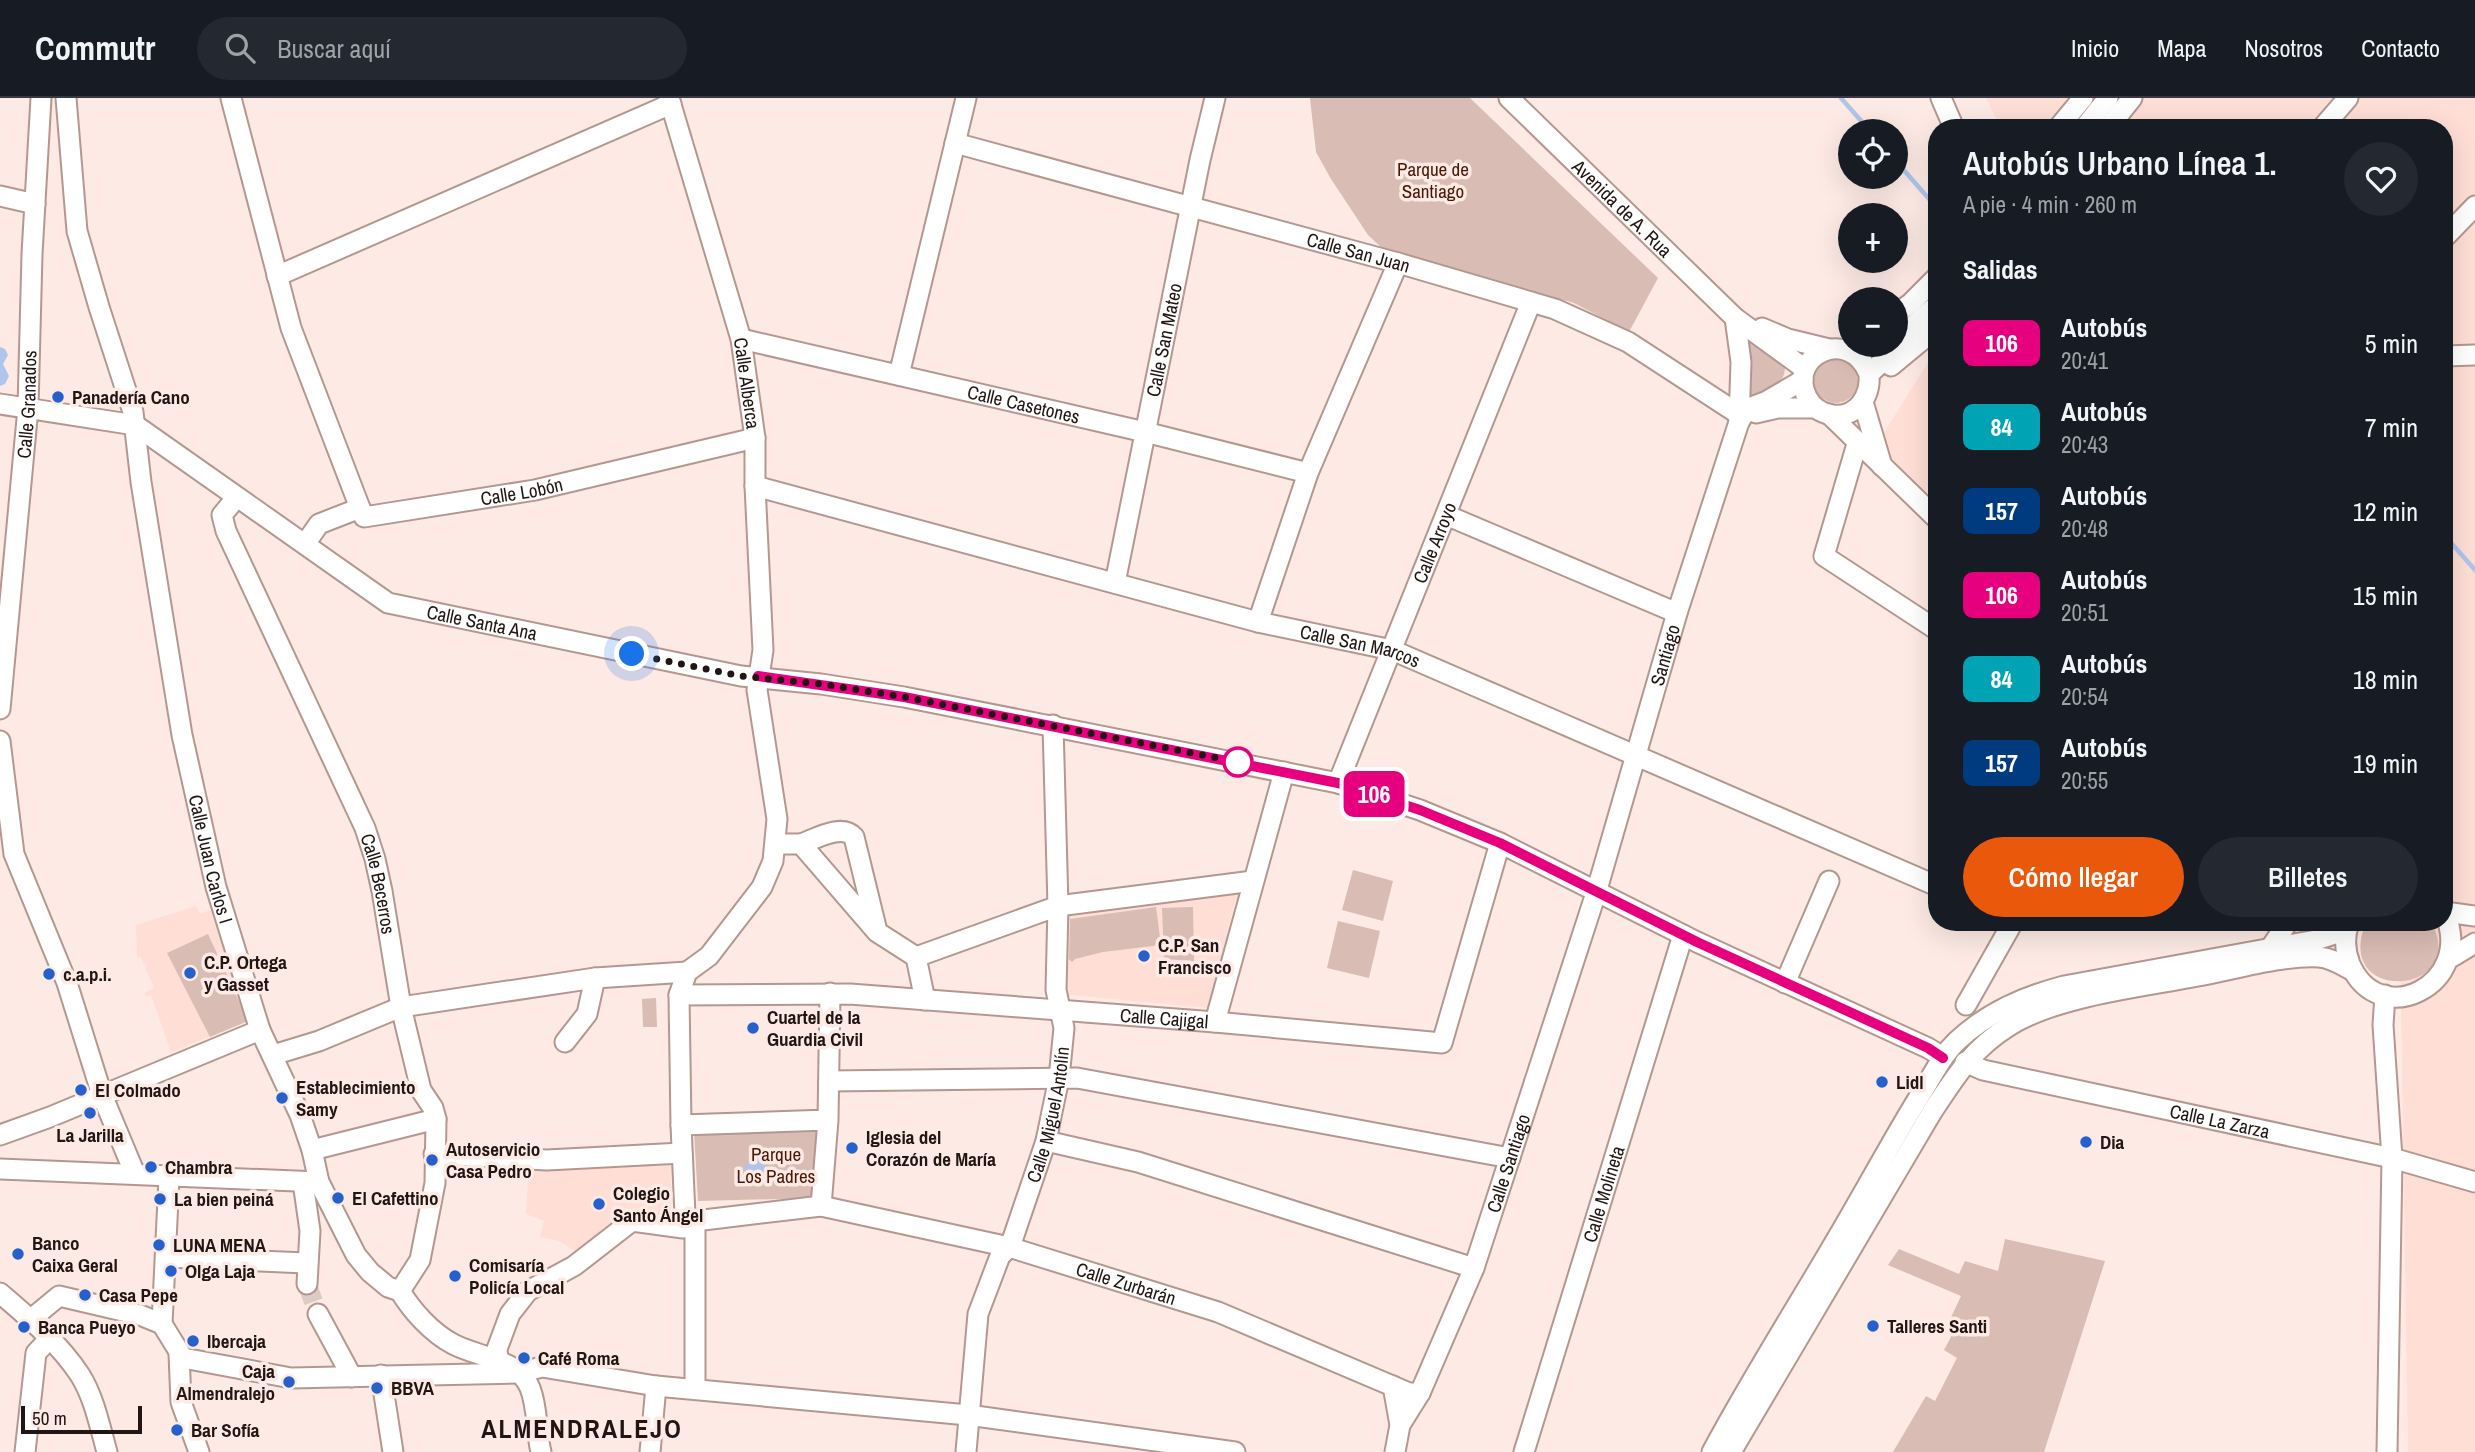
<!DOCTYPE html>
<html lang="es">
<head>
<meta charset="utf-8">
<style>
	body { margin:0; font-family:"Archivo Narrow",sans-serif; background:#242831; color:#f1f3f6; height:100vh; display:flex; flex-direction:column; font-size:26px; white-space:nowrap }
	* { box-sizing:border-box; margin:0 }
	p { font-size:23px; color:#9ea1a6 }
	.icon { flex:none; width:38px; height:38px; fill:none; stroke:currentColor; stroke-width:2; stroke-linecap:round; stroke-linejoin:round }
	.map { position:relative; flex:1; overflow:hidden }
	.side { position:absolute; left:1928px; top:21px; width:525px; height:812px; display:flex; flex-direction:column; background:#171b24; border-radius:28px; box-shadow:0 7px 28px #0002 }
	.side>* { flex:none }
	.badge { padding:0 14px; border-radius:10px; font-size:24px; line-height:46px }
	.buttons { position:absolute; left:1838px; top:21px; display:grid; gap:14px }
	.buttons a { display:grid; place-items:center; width:70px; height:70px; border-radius:50%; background:#171b24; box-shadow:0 7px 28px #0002; font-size:35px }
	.scale { position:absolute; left:21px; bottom:18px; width:121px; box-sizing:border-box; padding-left:7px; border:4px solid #211613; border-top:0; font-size:19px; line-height:24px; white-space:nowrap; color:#211613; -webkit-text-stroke:5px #fdeae4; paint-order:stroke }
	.you { position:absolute; width:35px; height:35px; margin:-18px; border:5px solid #fff; border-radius:50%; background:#1a73e8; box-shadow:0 0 0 10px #1a73e833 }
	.map>.badge { position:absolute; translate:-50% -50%; box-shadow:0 0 0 4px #fff }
	h2 { padding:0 35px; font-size:26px; line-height:63px }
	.round { display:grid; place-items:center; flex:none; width:74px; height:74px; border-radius:37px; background:#242831 }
	.headline { display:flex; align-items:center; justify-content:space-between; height:119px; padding:0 35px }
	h1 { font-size:33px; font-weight:600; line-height:52px }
	.primary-button { display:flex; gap:14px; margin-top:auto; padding:14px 35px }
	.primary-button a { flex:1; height:80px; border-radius:42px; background:#ea580c; color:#fff; font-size:28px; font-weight:600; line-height:80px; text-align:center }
	.primary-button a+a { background:#242831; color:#f1f3f6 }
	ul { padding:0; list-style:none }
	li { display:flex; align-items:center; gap:21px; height:84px; padding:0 35px }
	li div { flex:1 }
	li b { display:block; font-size:26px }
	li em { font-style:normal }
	li .badge { min-width:77px; font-weight:700; text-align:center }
	header { display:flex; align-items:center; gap:42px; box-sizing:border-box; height:98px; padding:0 35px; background:#171b24; border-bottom:2px solid #363941 }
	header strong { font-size:33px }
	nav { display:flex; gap:38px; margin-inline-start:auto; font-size:24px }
	.search { width:490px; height:63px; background:#242831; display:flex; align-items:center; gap:18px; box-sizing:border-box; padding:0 24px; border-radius:38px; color:#9ea1a6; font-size:26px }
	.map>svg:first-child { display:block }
</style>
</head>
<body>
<header>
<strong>Commutr</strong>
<div class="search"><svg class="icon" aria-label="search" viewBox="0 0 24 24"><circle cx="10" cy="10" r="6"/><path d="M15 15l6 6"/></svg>Buscar aquí</div>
<nav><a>Inicio</a><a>Mapa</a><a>Nosotros</a><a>Contacto</a></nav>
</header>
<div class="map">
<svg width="2475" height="1354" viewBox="0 0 2475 1354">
	<rect width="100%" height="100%" fill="#fdeae4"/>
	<g fill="#feded5">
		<polygon points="1986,0 2475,0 2475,1354 2408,1354 2400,846 2377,824 2445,824 2445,30 2001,30"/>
		<polygon points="1937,250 1937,404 1877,346"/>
		<polygon points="1244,794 1235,803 1208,910 1071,897 1065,903 1068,819"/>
		<polygon points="196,808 200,816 210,812 248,923 171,954 151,897 146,898 145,895 154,890 141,859 137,860 136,827"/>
		<polygon points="671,1060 670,1121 628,1114 579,1155 559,1143 540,1139 544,1123 526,1116 529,1064"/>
	</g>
	<g fill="#d9bcb3">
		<polygon points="1310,0 1470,0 1658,180 1629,234 1574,205 1459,171 1404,159 1383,151 1368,137 1331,81 1316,54"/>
		<path d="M1746,242L1774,257L1785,271C1783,290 1766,295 1750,300L1748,299Z"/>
		<circle cx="1836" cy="283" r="22"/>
		<polygon points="1353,772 1393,783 1383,823 1342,812"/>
		<polygon points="1156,809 1161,847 1103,854 1075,861 1072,864 1069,861 1070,821"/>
		<polygon points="1193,809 1194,863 1164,861 1162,810"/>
		<polygon points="1338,823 1380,833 1369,880 1327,870"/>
		<path d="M2366,824H2431C2472,897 2331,909 2366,824Z"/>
		<polygon points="208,836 248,923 210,939 167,855"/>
		<polygon points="656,900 657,929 643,929 642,901"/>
		<polygon points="817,1033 818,1100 698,1103 694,1034"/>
		<polygon points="2005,1141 2105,1163 2044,1354 1893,1354 1926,1298 1935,1303 1957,1260 1944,1252 1953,1235 1946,1230 1961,1198 1888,1167 1899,1151 1959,1176 1965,1163 1998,1173"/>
	</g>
	<g fill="#afc5eb">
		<polygon points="0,249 5,251 8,257 3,266 9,278 5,286 0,288"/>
		<circle cx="756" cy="1071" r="11"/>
	</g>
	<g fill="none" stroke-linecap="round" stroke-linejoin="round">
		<g stroke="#afc5eb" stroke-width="4.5">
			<polyline points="1841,0 1870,33"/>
			<polyline points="1895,62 1937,110"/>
			<polyline points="2445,438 2475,472"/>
		</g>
		<polyline stroke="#dccac5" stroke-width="19" stroke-dasharray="19 10" stroke-linecap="butt" points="307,1186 318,1216"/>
		<defs>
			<g id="minor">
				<path id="s1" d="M66,0L77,133L99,209L133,314L141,384L182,637L216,789L260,932L300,1017L312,1052L319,1084L356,1157L370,1174L388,1189L400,1193"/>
				<polyline points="231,0 291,230 360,410"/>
				<path id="s2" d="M669,0L741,241L755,340V388L763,552L757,592L777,721L773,763L762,789L709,858L687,874L679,897L681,1027"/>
				<path id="s3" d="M1509,0L1735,220L1805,271"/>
				<polyline points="1941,0 1954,30"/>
				<polyline points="2058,30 2083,0"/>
				<polyline points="2084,30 2108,0"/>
				<polyline points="2108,30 2132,0"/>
				<polyline points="2322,30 2348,0"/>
				<path id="s4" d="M955,45L1398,165L1555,211L1628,244L1740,317"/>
				<polyline points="0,98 35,106"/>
				<polyline points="2445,139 2475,108"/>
				<polyline points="277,178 671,6"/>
				<polyline points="1895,217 1911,205 1937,179"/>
				<polyline points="1735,220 1741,264 1739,324"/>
				<polyline points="1762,230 1788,241 1829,251"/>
				<path id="s5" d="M741,241L1145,334L1308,375"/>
				<polyline points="2445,258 2475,257"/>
				<polyline points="1891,268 1937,230"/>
				<path d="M1869,276C1849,227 1786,258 1807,299C1812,309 1821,315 1832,317C1857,320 1871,298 1869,276L1896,251L1903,236L1937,207"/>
				<polyline points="899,277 966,0"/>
				<polyline points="1863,304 1882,368"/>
				<path id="s6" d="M0,306L135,327L388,505L741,578L821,586L904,599L1338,685L1420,712L1500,745L1697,844L1928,950L1943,959"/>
				<polyline points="1756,315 1778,310 1815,310"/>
				<polyline points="1829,316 1937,421"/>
				<polyline points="1857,346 1824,458 1937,532"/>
				<path id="s7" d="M755,388L1258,524L1392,552L1937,788"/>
				<path id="s8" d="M236,400L222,417L226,433L365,730L375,761L382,793L401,909L421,992L433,1010L436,1021L435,1085L420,1162L400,1193"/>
				<polyline points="1446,417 1677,515"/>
				<path id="s9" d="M305,446L319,426L360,410L364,419L535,392L755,340"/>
				<path id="s10" d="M1115,485L1200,62L1215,0"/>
				<polyline points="1258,524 1308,375 1398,165"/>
				<path id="s11" d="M0,611L28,310L32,156L41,0"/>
				<polyline points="0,643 14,756 67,885 102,997 135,1076"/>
				<path id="s12" d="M1338,685L1531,204"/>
				<polyline points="776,746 801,746 877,834 916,859 925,902"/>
				<path d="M801,746C815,741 842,725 854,739L876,829"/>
				<polyline points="2445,814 2475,818"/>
				<path d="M2349,824C2344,838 2345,853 2350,866C2379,934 2475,887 2445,816"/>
				<polyline points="2271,849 2288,824"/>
				<polyline points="916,859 1058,808 1253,783"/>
				<polyline points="2452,859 2475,845"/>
				<polyline points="1785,885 1829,783"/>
				<path id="s13" d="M679,897L850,896L1215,924L1442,945L1500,745"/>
				<polyline points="2385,897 2383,927 2392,1060 2387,1354"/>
				<polyline points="1966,907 2013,824"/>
				<polyline points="1215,924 1284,674"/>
				<polyline points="565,944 587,916 595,880"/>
				<polyline points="273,957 319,943 401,909 595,880 687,874"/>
				<path id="s14" d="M1965,964L1983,972L2392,1060L2475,1084"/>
				<polyline points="829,983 1077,980 1510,1060"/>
				<polyline points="828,1022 681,1027 685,1117 695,1123 821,1108 828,1022 830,895"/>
				<polyline points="0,1037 50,1019 260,932"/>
				<polyline points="1046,1043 1138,1064 1474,1170"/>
				<polyline points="312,1052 436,1021"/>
				<polyline points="434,1056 547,1062 682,1055"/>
				<polyline points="0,1071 319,1084"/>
				<polyline points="303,1084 310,1133 307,1186"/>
				<path id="s15" d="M821,1108L1009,1149L1218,1214L1409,1295H1420"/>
				<polyline points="166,1159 306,1165"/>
				<path d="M400,1193C412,1213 432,1235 453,1246C477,1259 519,1261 530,1290C538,1310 536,1334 541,1354"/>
				<path d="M0,1195C28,1219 59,1245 80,1277C94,1299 100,1329 107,1354"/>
				<polyline points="318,1216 352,1279"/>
				<polyline points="30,1222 59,1198 140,1217 162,1226 183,1260 291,1280 518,1275 542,1269 656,1288 968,1317 1235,1354"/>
				<polyline points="162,1226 169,1080"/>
				<polyline points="179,1256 181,1304 199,1354"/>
				<polyline points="498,1262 497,1251 510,1216 528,1193 574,1168 632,1123 683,1130 695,1123 695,1290"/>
				<polyline points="381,1277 393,1354"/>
				<polyline points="1393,1288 1400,1327 1395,1354"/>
				<path id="s16" d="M1400,1327L1420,1295L1474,1170L1596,795L1677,515L1739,324L1746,313L1754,308L1767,303L1803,282"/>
				<polyline points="25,1354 36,1255 50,1240"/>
				<polyline points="650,1354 656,1288"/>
				<path id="s17" d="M966,1354L978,1216L1000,1158L1009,1149L1013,1140L1046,1043L1059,980L1064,930L1056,892L1058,808L1053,627"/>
				<path id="s18" d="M1524,1354L1683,837"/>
				<path d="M1712,1354C1757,1270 1810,1189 1857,1106C1879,1068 1900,1029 1924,991C1934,975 1942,957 1957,943C1988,914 2023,899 2064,888L2316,842L2347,832"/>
				<path d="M1731,1354L1932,1014C1955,979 1972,951 2009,928C2056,898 2142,889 2198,878C2236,871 2281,857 2319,859C2332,860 2342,867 2353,873"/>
			</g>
		</defs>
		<use href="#minor" stroke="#b4978e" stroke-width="23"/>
		<use href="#minor" stroke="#fff" stroke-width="19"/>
	</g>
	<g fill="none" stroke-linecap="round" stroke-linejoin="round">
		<defs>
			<polyline id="line" points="758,578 904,599 1338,685 1420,712 1500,745 1697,844 1928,950 1943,960"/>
		</defs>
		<use href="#line" stroke="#fff" stroke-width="16"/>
		<use href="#line" stroke="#e6007e" stroke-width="10"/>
		<polyline stroke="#211613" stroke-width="7" stroke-dasharray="0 12.6" points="632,556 741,578 821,586 904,599 1238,664"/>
	</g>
	<g fill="#2560cd" stroke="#fdeae4" stroke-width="2.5">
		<circle cx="58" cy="299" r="7"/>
		<circle cx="1144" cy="858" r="7"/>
		<circle cx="190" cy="875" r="7"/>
		<circle cx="49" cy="876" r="7"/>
		<circle cx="753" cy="930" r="7"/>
		<circle cx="1882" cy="984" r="7"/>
		<circle cx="81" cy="992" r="7"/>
		<circle cx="282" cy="1000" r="7"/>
		<circle cx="90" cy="1015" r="7"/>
		<circle cx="2086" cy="1044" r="7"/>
		<circle cx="852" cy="1050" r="7"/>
		<circle cx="432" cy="1062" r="7"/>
		<circle cx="151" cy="1069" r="7"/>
		<circle cx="338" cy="1100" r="7"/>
		<circle cx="160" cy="1101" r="7"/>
		<circle cx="599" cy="1106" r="7"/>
		<circle cx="159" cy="1147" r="7"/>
		<circle cx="18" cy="1156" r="7"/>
		<circle cx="171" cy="1173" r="7"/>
		<circle cx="455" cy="1178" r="7"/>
		<circle cx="85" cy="1197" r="7"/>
		<circle cx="1873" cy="1228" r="7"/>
		<circle cx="24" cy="1229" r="7"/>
		<circle cx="193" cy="1243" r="7"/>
		<circle cx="524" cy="1260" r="7"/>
		<circle cx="289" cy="1284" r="7"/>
		<circle cx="377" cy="1290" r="7"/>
		<circle cx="177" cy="1332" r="7"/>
	</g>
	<circle fill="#fff" stroke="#e6007e" stroke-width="3.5" cx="1238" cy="664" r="14"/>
	<g text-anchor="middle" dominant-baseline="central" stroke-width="7" stroke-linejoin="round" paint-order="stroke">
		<g font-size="19" fill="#4d1604" stroke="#fdeae4">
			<text x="1433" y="71">Parque de<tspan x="1433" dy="22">Santiago</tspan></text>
			<text x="776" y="1056">Parque<tspan x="776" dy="22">Los Padres</tspan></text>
		</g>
		<g font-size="19" fill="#211613" stroke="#fdeae4">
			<text stroke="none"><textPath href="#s3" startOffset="158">Avenida de A. Rua</textPath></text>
			<text stroke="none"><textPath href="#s4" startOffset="418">Calle San Juan</textPath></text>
			<text stroke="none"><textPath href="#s10" startOffset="248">Calle San Mateo</textPath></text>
			<text stroke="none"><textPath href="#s2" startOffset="296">Calle Alberca</textPath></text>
			<text stroke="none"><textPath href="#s11" startOffset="306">Calle Granados</textPath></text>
			<text stroke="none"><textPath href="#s5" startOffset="290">Calle Casetones</textPath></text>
			<text stroke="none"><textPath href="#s9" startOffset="238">Calle Lobón</textPath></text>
			<text stroke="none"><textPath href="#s12" startOffset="259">Calle Arroyo</textPath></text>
			<text stroke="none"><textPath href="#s6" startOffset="542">Calle Santa Ana</textPath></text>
			<text stroke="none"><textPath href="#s7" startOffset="626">Calle San Marcos</textPath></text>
			<text stroke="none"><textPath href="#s16" startOffset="816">Santiago</textPath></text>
			<text stroke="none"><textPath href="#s1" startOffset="777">Calle Juan Carlos I</textPath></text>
			<text stroke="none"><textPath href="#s8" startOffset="424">Calle Becerros</textPath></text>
			<text stroke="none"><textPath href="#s13" startOffset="486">Calle Cajigal</textPath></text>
			<text stroke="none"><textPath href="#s17" startOffset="352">Calle Miguel Antolín</textPath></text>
			<text stroke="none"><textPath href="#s14" startOffset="262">Calle La Zarza</textPath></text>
			<text stroke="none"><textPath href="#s16" startOffset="284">Calle Santiago</textPath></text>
			<text stroke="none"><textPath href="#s18" startOffset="270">Calle Molineta</textPath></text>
			<text stroke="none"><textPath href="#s15" startOffset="315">Calle Zurbarán</textPath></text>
		</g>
		<g font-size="19" font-weight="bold" fill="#211613" stroke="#fdeae4" text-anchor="start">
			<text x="72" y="299">Panadería Cano</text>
			<text x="1158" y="847">C.P. San<tspan x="1158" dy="22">Francisco</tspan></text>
			<text x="204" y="864">C.P. Ortega<tspan x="204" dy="22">y Gasset</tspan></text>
			<text x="63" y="876">c.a.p.i.</text>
			<text x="767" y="919">Cuartel de la<tspan x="767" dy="22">Guardia Civil</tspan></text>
			<text x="1896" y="984">Lidl</text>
			<text x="296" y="989">Establecimiento<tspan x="296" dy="22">Samy</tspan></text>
			<text x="95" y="992">El Colmado</text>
			<text x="90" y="1037" text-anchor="middle">La Jarilla</text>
			<text x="866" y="1039">Iglesia del<tspan x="866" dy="22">Corazón de María</tspan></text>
			<text x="2100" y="1044">Dia</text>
			<text x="446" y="1051">Autoservicio<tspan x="446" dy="22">Casa Pedro</tspan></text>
			<text x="165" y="1069">Chambra</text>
			<text x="613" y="1095">Colegio<tspan x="613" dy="22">Santo Ángel</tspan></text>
			<text x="352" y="1100">El Cafettino</text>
			<text x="174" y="1101">La bien peiná</text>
			<text x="32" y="1145">Banco<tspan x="32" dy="22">Caixa Geral</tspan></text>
			<text x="173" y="1147">LUNA MENA</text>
			<text x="469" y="1167">Comisaría<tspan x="469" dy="22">Policía Local</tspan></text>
			<text x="185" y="1173">Olga Laja</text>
			<text x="99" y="1197">Casa Pepe</text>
			<text x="1887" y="1228">Talleres Santi</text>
			<text x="38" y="1229">Banca Pueyo</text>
			<text x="207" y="1243">Ibercaja</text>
			<text x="538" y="1260">Café Roma</text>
			<text x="275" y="1273" text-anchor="end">Caja<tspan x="275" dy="22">Almendralejo</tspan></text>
			<text x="391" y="1290">BBVA</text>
			<text x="191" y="1332">Bar Sofía</text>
		</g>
		<g font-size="26" font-weight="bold" letter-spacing="2" fill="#211613" stroke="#fdeae4">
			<text x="582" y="1330">ALMENDRALEJO</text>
		</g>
	</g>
</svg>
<div class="buttons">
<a><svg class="icon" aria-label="locate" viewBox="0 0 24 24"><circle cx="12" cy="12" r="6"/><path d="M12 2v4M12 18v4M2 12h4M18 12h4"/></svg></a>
<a>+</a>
<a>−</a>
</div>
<div class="scale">50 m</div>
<div class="you" style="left:632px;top:556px"></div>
<b class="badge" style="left:1374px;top:696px;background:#e6007e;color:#fff">106</b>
<section class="side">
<div class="headline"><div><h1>Autobús Urbano Línea 1.</h1><p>A pie · 4 min · 260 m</p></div><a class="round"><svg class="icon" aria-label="heart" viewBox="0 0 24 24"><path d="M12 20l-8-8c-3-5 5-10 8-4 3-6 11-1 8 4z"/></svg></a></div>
<h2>Salidas</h2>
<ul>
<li><span class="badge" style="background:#e6007e;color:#fff">106</span><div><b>Autobús</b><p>20:41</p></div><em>5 min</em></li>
<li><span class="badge" style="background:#00a3b4;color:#fff">84</span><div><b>Autobús</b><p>20:43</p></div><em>7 min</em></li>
<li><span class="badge" style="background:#003b80;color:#fff">157</span><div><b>Autobús</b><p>20:48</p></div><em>12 min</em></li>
<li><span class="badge" style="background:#e6007e;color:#fff">106</span><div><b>Autobús</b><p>20:51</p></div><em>15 min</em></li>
<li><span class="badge" style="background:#00a3b4;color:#fff">84</span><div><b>Autobús</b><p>20:54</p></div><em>18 min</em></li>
<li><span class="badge" style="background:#003b80;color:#fff">157</span><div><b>Autobús</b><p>20:55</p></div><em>19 min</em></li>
</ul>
<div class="primary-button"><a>Cómo llegar</a><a>Billetes</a></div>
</section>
</div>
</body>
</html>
